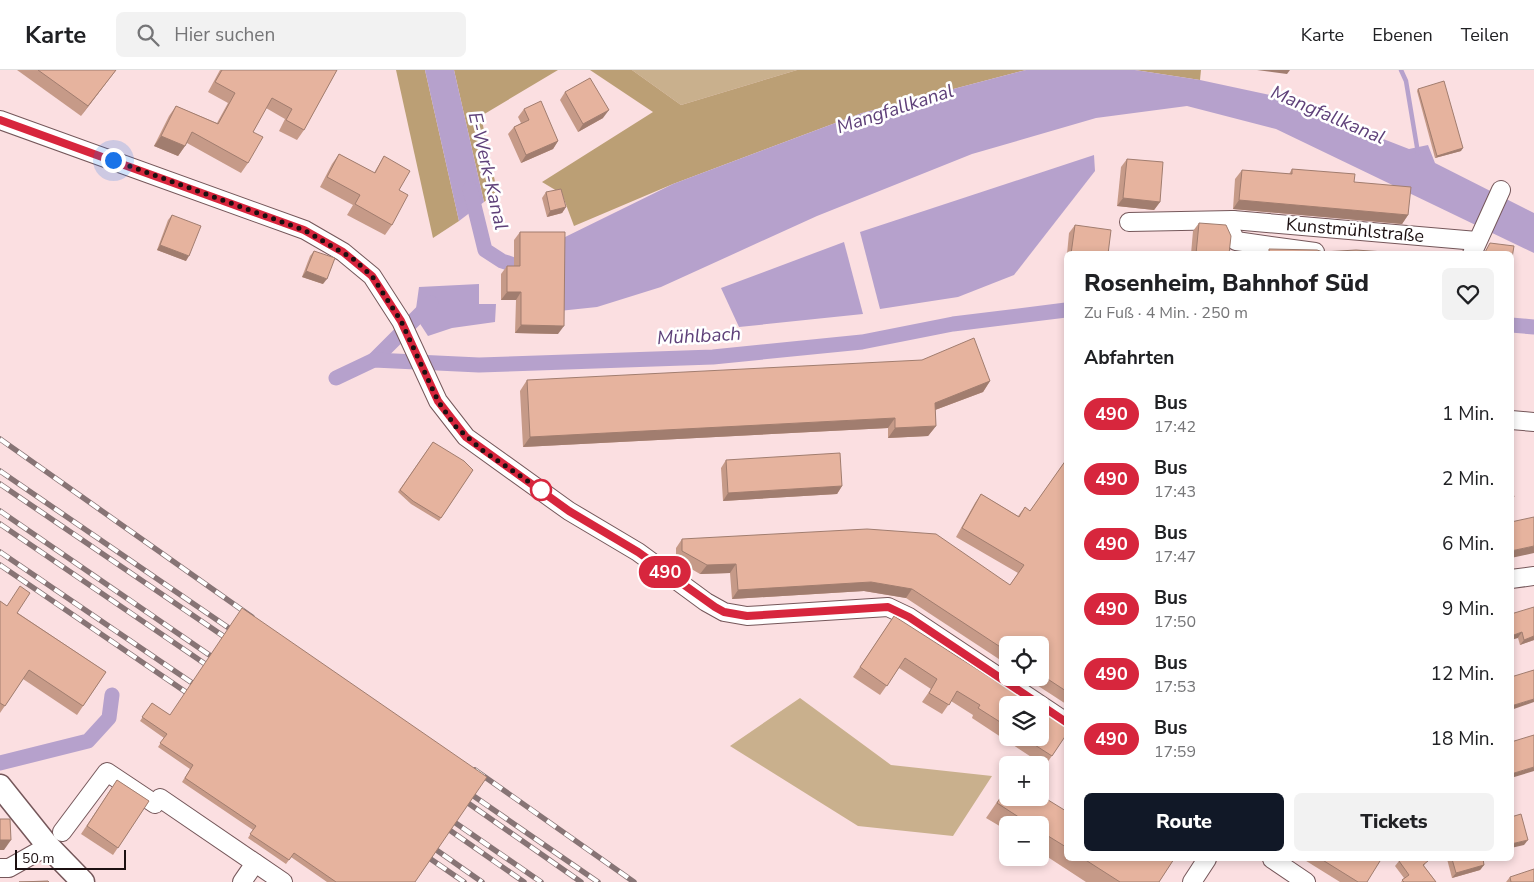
<!DOCTYPE html>
<html lang="de">
<head>
<meta charset="utf-8">
<style>
	body { margin:0; font-family:"Nunito Sans",sans-serif; background:#f2f2f2; color:#202124; height:100vh; display:flex; flex-direction:column; font-size:19px; white-space:nowrap }
	* { box-sizing:border-box; margin:0 }
	p { font-size:16px; color:#757577 }
	.icon { flex:none; width:28px; height:28px; fill:none; stroke:currentColor; stroke-width:2; stroke-linecap:round; stroke-linejoin:round }
	.map { position:relative; flex:1; overflow:hidden }
	.sheet { position:absolute; left:1064px; top:181px; width:450px; height:610px; display:flex; flex-direction:column; background:#fff; border-radius:8px; box-shadow:0 2px 8px #0003 }
	.sheet>* { flex:none }
	.badge { padding:0 10px; border-radius:16px; font-size:18px; line-height:32px }
	.controls { position:absolute; left:999px; top:566px; display:grid; gap:10px }
	.controls a { display:grid; place-items:center; width:50px; height:50px; border-radius:8px; background:#fff; box-shadow:0 2px 8px #0003; font-size:25px }
	.scale { position:absolute; left:15px; bottom:12px; width:111px; box-sizing:border-box; padding-left:5px; border:2px solid #1c1011; border-top:0; font-size:14px; line-height:18px; white-space:nowrap; color:#1c1011; -webkit-text-stroke:4px #fff; paint-order:stroke }
	.you { position:absolute; width:25px; height:25px; margin:-12px; border:4px solid #fff; border-radius:50%; background:#1a73e8; box-shadow:0 0 0 8px #1a73e833 }
	.map>.badge { position:absolute; translate:-50% -50%; box-shadow:0 0 0 2px #fff }
	h2 { padding:0 20px; font-size:19px; line-height:45px }
	.round { display:grid; place-items:center; flex:none; width:52px; height:52px; border-radius:8px; background:#f2f2f2 }
	.headline { display:flex; align-items:center; justify-content:space-between; height:85px; padding:0 20px }
	h1 { font-size:24px; font-weight:800; line-height:38px }
	.action { display:flex; gap:10px; margin-top:auto; padding:10px 20px }
	.action a { flex:1; height:58px; border-radius:8px; background:#111827; color:#fff; font-size:20px; font-weight:800; line-height:58px; text-align:center }
	.action a+a { background:#f2f2f2; color:#202124 }
	ul { padding:0; list-style:none }
	li { display:flex; align-items:center; gap:15px; height:65px; padding:0 20px }
	li div { flex:1 }
	li b { display:block; font-size:19px }
	li em { font-style:normal }
	li .badge { min-width:55px; font-weight:700; text-align:center }
	header { display:flex; align-items:center; gap:30px; box-sizing:border-box; height:70px; padding:0 25px; background:#fff; border-bottom:1px solid #e0e0e0 }
	header strong { font-size:24px }
	nav { display:flex; gap:28px; margin-inline-start:auto; font-size:18px }
	.search { width:350px; height:45px; background:#f2f2f2; display:flex; align-items:center; gap:12px; box-sizing:border-box; padding:0 18px; border-radius:8px; color:#757577; font-size:19px }
	.map>svg:first-child { display:block }
</style>
</head>
<body>
<header>
<strong>Karte</strong>
<div class="search"><svg class="icon" aria-label="search" viewBox="0 0 24 24"><circle cx="10" cy="10" r="6"/><path d="M15 15l6 6"/></svg>Hier suchen</div>
<nav><a>Karte</a><a>Ebenen</a><a>Teilen</a></nav>
</header>
<div class="map">
<svg width="1534" height="812" viewBox="0 0 1534 812">
	<rect width="100%" height="100%" fill="#fbdfe1"/>
	<g fill="#c9b08d">
		<polygon points="632,0 797,0 681,35"/>
		<polygon points="800,628 891,695 992,706 953,766 858,756 730,676"/>
	</g>
	<g fill="#bb9f75">
		<polygon points="396,0 425,0 459,151 433,168"/>
		<polygon points="454,0 558,0 481,46 497,121 484,132"/>
		<polygon points="590,0 632,0 681,35 797,0 1026,0 862,43 673,114 574,156 562,124 542,112 653,42"/>
		<polygon points="1135,0 1201,0 1200,10"/>
	</g>
	<g fill="#b6a1cc">
		<polygon points="425,0 454,0 484,132 459,151"/>
		<polygon points="1026,0 1135,0 1200,10 1270,25 1409,79 1428,75 1435,93 1534,143 1534,183 1276,59 1187,36 1096,48 972,84 817,146 661,217 597,237 559,241 559,170 673,114 862,43"/>
		<polygon points="1094,85 1095,101 1014,205 958,227 880,239 860,162"/>
		<polygon points="844,172 863,244 739,257 721,218"/>
		<polygon points="479,214 479,234 496,234 495,252 452,258 428,266 415,246 419,217"/>
	</g>
	<g fill="none" stroke-linecap="round" stroke-linejoin="round">
		<polyline stroke="#b6a1cc" stroke-width="4.5" points="1401,0 1406,11 1418,83"/>
		<g stroke="#b6a1cc" stroke-width="15">
			<polyline points="470,119 485,180 502,191 514,195"/>
			<polyline points="1511,255 1534,257"/>
			<polyline points="374,290 431,233"/>
			<polyline points="336,308 374,290 479,295 713,287 862,272 953,254 1066,240"/>
			<polyline points="0,693 88,671 109,648 112,625"/>
		</g>
		<defs>
			<g id="minor">
				<polyline points="0,50 305,160 343,182 372,206 401,251 438,331 466,367 569,441 638,482 706,532 724,542 747,546 888,537 909,547 1066,652"/>
				<polyline points="1233,150 1477,171"/>
				<polyline points="1129,152 1233,150 1231,161 1236,171 1315,182 1315,184"/>
				<polyline points="1472,184 1501,120"/>
				<polyline points="1511,350 1534,352"/>
				<polyline points="1511,509 1534,506"/>
				<polyline points="160,728 283,812"/>
				<polyline points="62,762 107,702 155,734"/>
				<polyline points="1272,789 1306,812"/>
				<polyline points="0,798 9,798 48,776"/>
				<polyline points="242,812 255,793"/>
				<polyline points="1192,812 1207,789"/>
			</g>
			<polyline id="major" points="0,716 48,776 83,812"/>
		</defs>
		<use href="#minor" stroke="#75575a" stroke-width="20"/>
		<use href="#major" stroke="#75575a" stroke-width="25"/>
		<use href="#minor" stroke="#fff" stroke-width="18"/>
		<use href="#major" stroke="#fff" stroke-width="22"/>
		<defs>
			<g id="rail">
				<polyline points="0,369 252,547"/>
				<polyline points="0,401 239,565"/>
				<polyline points="0,414 235,574"/>
				<polyline points="0,441 221,593"/>
				<polyline points="0,454 217,602"/>
				<polyline points="0,482 204,621"/>
				<polyline points="0,495 196,629"/>
				<polyline points="475,700 634,812"/>
				<polyline points="462,718 598,812"/>
				<polyline points="458,726 581,812"/>
				<polyline points="444,745 541,812"/>
				<polyline points="438,752 524,812"/>
				<polyline points="425,772 482,812"/>
				<polyline points="419,781 464,812"/>
			</g>
		</defs>
		<use href="#rail" stroke="#877475" stroke-width="5.5"/>
		<use href="#rail" stroke="#fff" stroke-width="4" stroke-dasharray="11" stroke-linecap="butt"/>
	</g>
	<g fill="#c69a88">
		<polygon points="17,0 116,0 81,46"/>
		<polygon points="220,0 337,0 304,60 297,70 279,61 285,49 266,38 253,62 248,93 241,103 187,73 178,86 154,76 169,46 176,36 217,53 228,33 208,22"/>
		<polygon points="1418,19 1461,81 1435,88 1417,21"/>
		<polygon points="565,22 603,48 578,62 560,30"/>
		<polygon points="524,39 558,71 553,79 521,93 508,64 514,57 521,53 518,47"/>
		<polygon points="339,84 374,103 384,86 399,120 392,155 385,165 347,145 353,135 320,117 332,94"/>
		<polygon points="1127,89 1160,132 1154,140 1117,136 1121,97"/>
		<polygon points="1292,99 1354,112 1408,145 1402,154 1233,139 1235,109 1242,100 1289,104"/>
		<polygon points="546,122 566,137 562,143 547,147 542,128"/>
		<polygon points="172,145 186,191 157,180 168,150"/>
		<polygon points="1199,153 1229,184 1191,184 1193,161"/>
		<polygon points="1075,155 1108,184 1067,184 1069,163"/>
		<polygon points="520,162 558,264 515,263 516,230 501,230 501,204 507,196 514,196 514,170"/>
		<polygon points="314,181 323,214 302,207 310,186"/>
		<polygon points="527,310 990,311 983,322 935,340 936,356 928,366 888,368 888,358 523,377 520,321"/>
		<polygon points="433,372 473,400 439,451 411,434 398,422"/>
		<polygon points="726,390 842,416 837,424 723,431 721,398"/>
		<polygon points="1066,390 1066,634 1026,608 1040,608 1040,575 1008,575 1008,595 906,528 864,521 732,529 730,503 700,504 676,490 676,478 682,469 1010,515 1018,503 956,467 975,433 981,424 1018,446 1025,437 1030,441"/>
		<polygon points="0,531 106,602 77,645 23,609 0,643"/>
		<polygon points="1534,537 1534,570 1520,575 1518,568"/>
		<polygon points="894,546 1008,635 1008,668 1040,668 1066,665 1045,696 972,648 973,645 951,631 942,644 922,632 931,619 899,598 880,625 853,607"/>
		<polygon points="152,633 415,812 327,812 291,787 286,794 248,768 253,760 182,712 190,699 158,677 164,668 140,651"/>
		<polygon points="117,710 149,731 113,785 81,764"/>
		<polygon points="1008,716 1066,741 1066,789 1174,789 1159,812 1086,812 1040,782 1040,755 1008,755 1008,761 986,748"/>
		<polygon points="1303,789 1376,789 1367,812 1340,812"/>
		<polygon points="1398,789 1427,789 1424,796 1436,812 1401,812 1404,808 1395,796 1399,791"/>
		<polygon points="1447,789 1483,789 1484,795 1480,800 1452,808"/>
		<polygon points="1510,807 1534,812 1506,812"/>
	</g>
	<g fill="#a17d6f">
		<polygon points="116,0 81,46 88,36"/>
		<polygon points="1257,0 1290,0 1287,4"/>
		<polygon points="609,40 603,48 578,62 583,54"/>
		<polygon points="161,66 185,76 178,86 154,76"/>
		<polygon points="558,71 553,79 521,93 526,85"/>
		<polygon points="1463,78 1461,81 1435,88 1437,86"/>
		<polygon points="1123,128 1160,132 1154,140 1117,136"/>
		<polygon points="1239,130 1408,145 1402,154 1233,139"/>
		<polygon points="566,137 562,143 547,147 550,141"/>
		<polygon points="160,175 189,186 186,191 157,180"/>
		<polygon points="306,201 327,209 323,214 302,207"/>
		<polygon points="507,222 521,222 516,230 501,230"/>
		<polygon points="521,255 564,256 558,264 515,263"/>
		<polygon points="990,311 983,322 927,343 935,333"/>
		<polygon points="895,348 888,358 523,377 530,367"/>
		<polygon points="936,356 928,366 888,368 895,358"/>
		<polygon points="842,416 837,424 723,431 728,423"/>
		<polygon points="1534,476 1534,483 1511,488 1511,481"/>
		<polygon points="736,494 730,503 700,504 707,495"/>
		<polygon points="871,512 912,519 906,528 864,521 732,529 738,520"/>
		<polygon points="1522,562 1518,568 1511,570 1511,566"/>
		<polygon points="1534,566 1534,570 1520,575 1524,570"/>
		<polygon points="1534,629 1534,632 1511,640 1511,636"/>
		<polygon points="1534,697 1534,701 1511,708 1511,704"/>
		<polygon points="0,770 11,770 4,780 0,780"/>
		<polygon points="1528,770 1524,775 1511,778 1511,774"/>
		<polygon points="1484,795 1480,800 1452,808 1456,803"/>
	</g>
	<g fill="#e6b39e" stroke="#a17d6f">
		<polygon points="38,0 116,0 88,36"/>
		<polygon points="222,0 337,0 304,60 286,50 292,39 272,28 253,62 263,67 248,93 192,62 185,76 161,66 176,36 218,54 235,23 215,12"/>
		<polygon points="590,8 609,40 583,54 565,22"/>
		<polygon points="1444,11 1463,78 1437,86 1418,19"/>
		<polygon points="541,31 558,71 526,85 514,57 529,50 524,39"/>
		<polygon points="339,84 375,103 384,86 410,101 399,120 408,125 392,155 355,134 360,125 327,107"/>
		<polygon points="1127,89 1163,92 1160,132 1123,128"/>
		<polygon points="1292,99 1355,104 1354,112 1411,117 1408,145 1239,130 1242,100 1292,104"/>
		<polygon points="561,119 566,137 550,141 546,122"/>
		<polygon points="172,145 201,156 189,186 160,175"/>
		<polygon points="1199,153 1226,155 1231,166 1229,184 1196,184"/>
		<polygon points="1075,155 1111,160 1108,184 1071,184"/>
		<polygon points="520,162 565,162 564,256 521,255 521,222 507,222 507,196 520,196"/>
		<polygon points="1490,173 1514,176 1511,194 1511,184 1484,184"/>
		<polygon points="1269,179 1317,180 1323,182 1356,180 1399,183 1399,184 1269,184"/>
		<polygon points="314,181 335,188 327,209 306,201"/>
		<polygon points="974,268 990,311 935,333 936,356 895,358 895,348 530,367 527,310 922,290"/>
		<polygon points="433,372 464,391 473,400 441,448 413,431 400,420"/>
		<polygon points="840,383 842,416 728,423 726,390"/>
		<polygon points="1066,390 1066,621 1040,604 1040,575 1008,575 1008,582 912,519 871,512 738,520 736,494 707,495 682,481 682,469 867,459 936,464 1010,515 1024,495 962,458 981,424 1019,447 1025,437 1030,441"/>
		<polygon points="1511,416 1514,427 1511,427"/>
		<polygon points="1534,447 1534,476 1511,481 1511,452"/>
		<polygon points="20,516 30,523 17,543 106,602 83,636 29,600 5,636 0,633 0,531 7,536"/>
		<polygon points="1534,537 1534,566 1524,570 1522,562 1511,566 1511,544"/>
		<polygon points="242,538 487,707 415,812 336,812 294,783 289,790 250,764 256,756 185,708 193,695 160,673 167,664 142,647 152,633 170,645"/>
		<polygon points="894,546 1033,635 1008,635 1008,657 978,638 980,635 957,621 949,635 929,623 937,609 905,588 887,616 860,597"/>
		<polygon points="1534,600 1534,629 1511,636 1511,607"/>
		<polygon points="1040,639 1066,656 1066,665 1052,686 1024,668 1040,668"/>
		<polygon points="1534,665 1534,697 1511,704 1511,672"/>
		<polygon points="117,710 149,731 118,778 87,756"/>
		<polygon points="1008,716 1008,728 1040,728 1040,725 1066,741 1066,777 1040,761 1040,755 1031,755 997,733"/>
		<polygon points="1521,744 1528,770 1511,774 1511,747"/>
		<polygon points="0,749 10,749 11,770 0,770"/>
		<polygon points="1084,789 1174,789 1159,812 1120,812"/>
		<polygon points="1321,789 1376,789 1380,791 1367,812 1358,812"/>
		<polygon points="1402,789 1427,789 1428,791 1423,795 1436,812 1404,812 1402,810 1409,805 1399,791"/>
		<polygon points="1452,789 1483,789 1484,795 1456,803"/>
		<polygon points="1534,799 1534,812 1511,812 1510,807"/>
		<polygon points="48,811 49,812 19,812"/>
	</g>
	<g fill="none" stroke-linecap="round" stroke-linejoin="round">
		<defs>
			<polyline id="line" points="0,50 304,160 343,182 372,206 401,251 438,331 466,367 569,441 638,482 715,537 724,542 747,546 888,537 909,547 1066,652"/>
		</defs>
		<use href="#line" stroke="#fff" stroke-width="11"/>
		<use href="#line" stroke="#d7263d" stroke-width="8"/>
		<polyline stroke="#1c1011" stroke-width="5" stroke-dasharray="0 9" points="113,90 304,160 352,188 372,206 401,251 438,331 455,356 482,380 541,420"/>
	</g>
	<circle fill="#fff" stroke="#d7263d" stroke-width="2.5" cx="541" cy="420" r="10"/>
	<g text-anchor="middle" dominant-baseline="central" stroke-width="5" stroke-linejoin="round" paint-order="stroke">
		<g font-size="18" fill="#1c1011" stroke="#fff">
			<text transform="translate(1355 160) rotate(5)">Kunstmühlstraße</text>
		</g>
		<g font-size="19" font-style="italic" fill="#5e4079" stroke="#fff">
			<text transform="translate(895 39) rotate(-18)">Mangfallkanal</text>
			<text transform="translate(1328 45) rotate(23)">Mangfallkanal</text>
			<text transform="translate(488 101) rotate(77)">E-Werk-Kanal</text>
			<text transform="translate(699 266) rotate(-3)">Mühlbach</text>
		</g>
	</g>
</svg>
<div class="controls">
<a><svg class="icon" aria-label="locate" viewBox="0 0 24 24"><circle cx="12" cy="12" r="6"/><path d="M12 2v4M12 18v4M2 12h4M18 12h4"/></svg></a>
<a><svg class="icon" aria-label="layers" viewBox="0 0 24 24"><path d="M12 4l9 5-9 5-9-5zM3 14l9 5 9-5"/></svg></a>
<a>+</a>
<a>−</a>
</div>
<div class="scale">50 m</div>
<div class="you" style="left:113px;top:90px"></div>
<b class="badge" style="left:665px;top:502px;background:#d7263d;color:#fff">490</b>
<section class="sheet">
<div class="headline"><div><h1>Rosenheim, Bahnhof Süd</h1><p>Zu Fuß · 4 Min. · 250 m</p></div><a class="round"><svg class="icon" aria-label="heart" viewBox="0 0 24 24"><path d="M12 20l-8-8c-3-5 5-10 8-4 3-6 11-1 8 4z"/></svg></a></div>
<h2>Abfahrten</h2>
<ul>
<li><span class="badge" style="background:#d7263d;color:#fff">490</span><div><b>Bus</b><p>17:42</p></div><em>1 Min.</em></li>
<li><span class="badge" style="background:#d7263d;color:#fff">490</span><div><b>Bus</b><p>17:43</p></div><em>2 Min.</em></li>
<li><span class="badge" style="background:#d7263d;color:#fff">490</span><div><b>Bus</b><p>17:47</p></div><em>6 Min.</em></li>
<li><span class="badge" style="background:#d7263d;color:#fff">490</span><div><b>Bus</b><p>17:50</p></div><em>9 Min.</em></li>
<li><span class="badge" style="background:#d7263d;color:#fff">490</span><div><b>Bus</b><p>17:53</p></div><em>12 Min.</em></li>
<li><span class="badge" style="background:#d7263d;color:#fff">490</span><div><b>Bus</b><p>17:59</p></div><em>18 Min.</em></li>
</ul>
<div class="action"><a>Route</a><a>Tickets</a></div>
</section>
</div>
</body>
</html>
